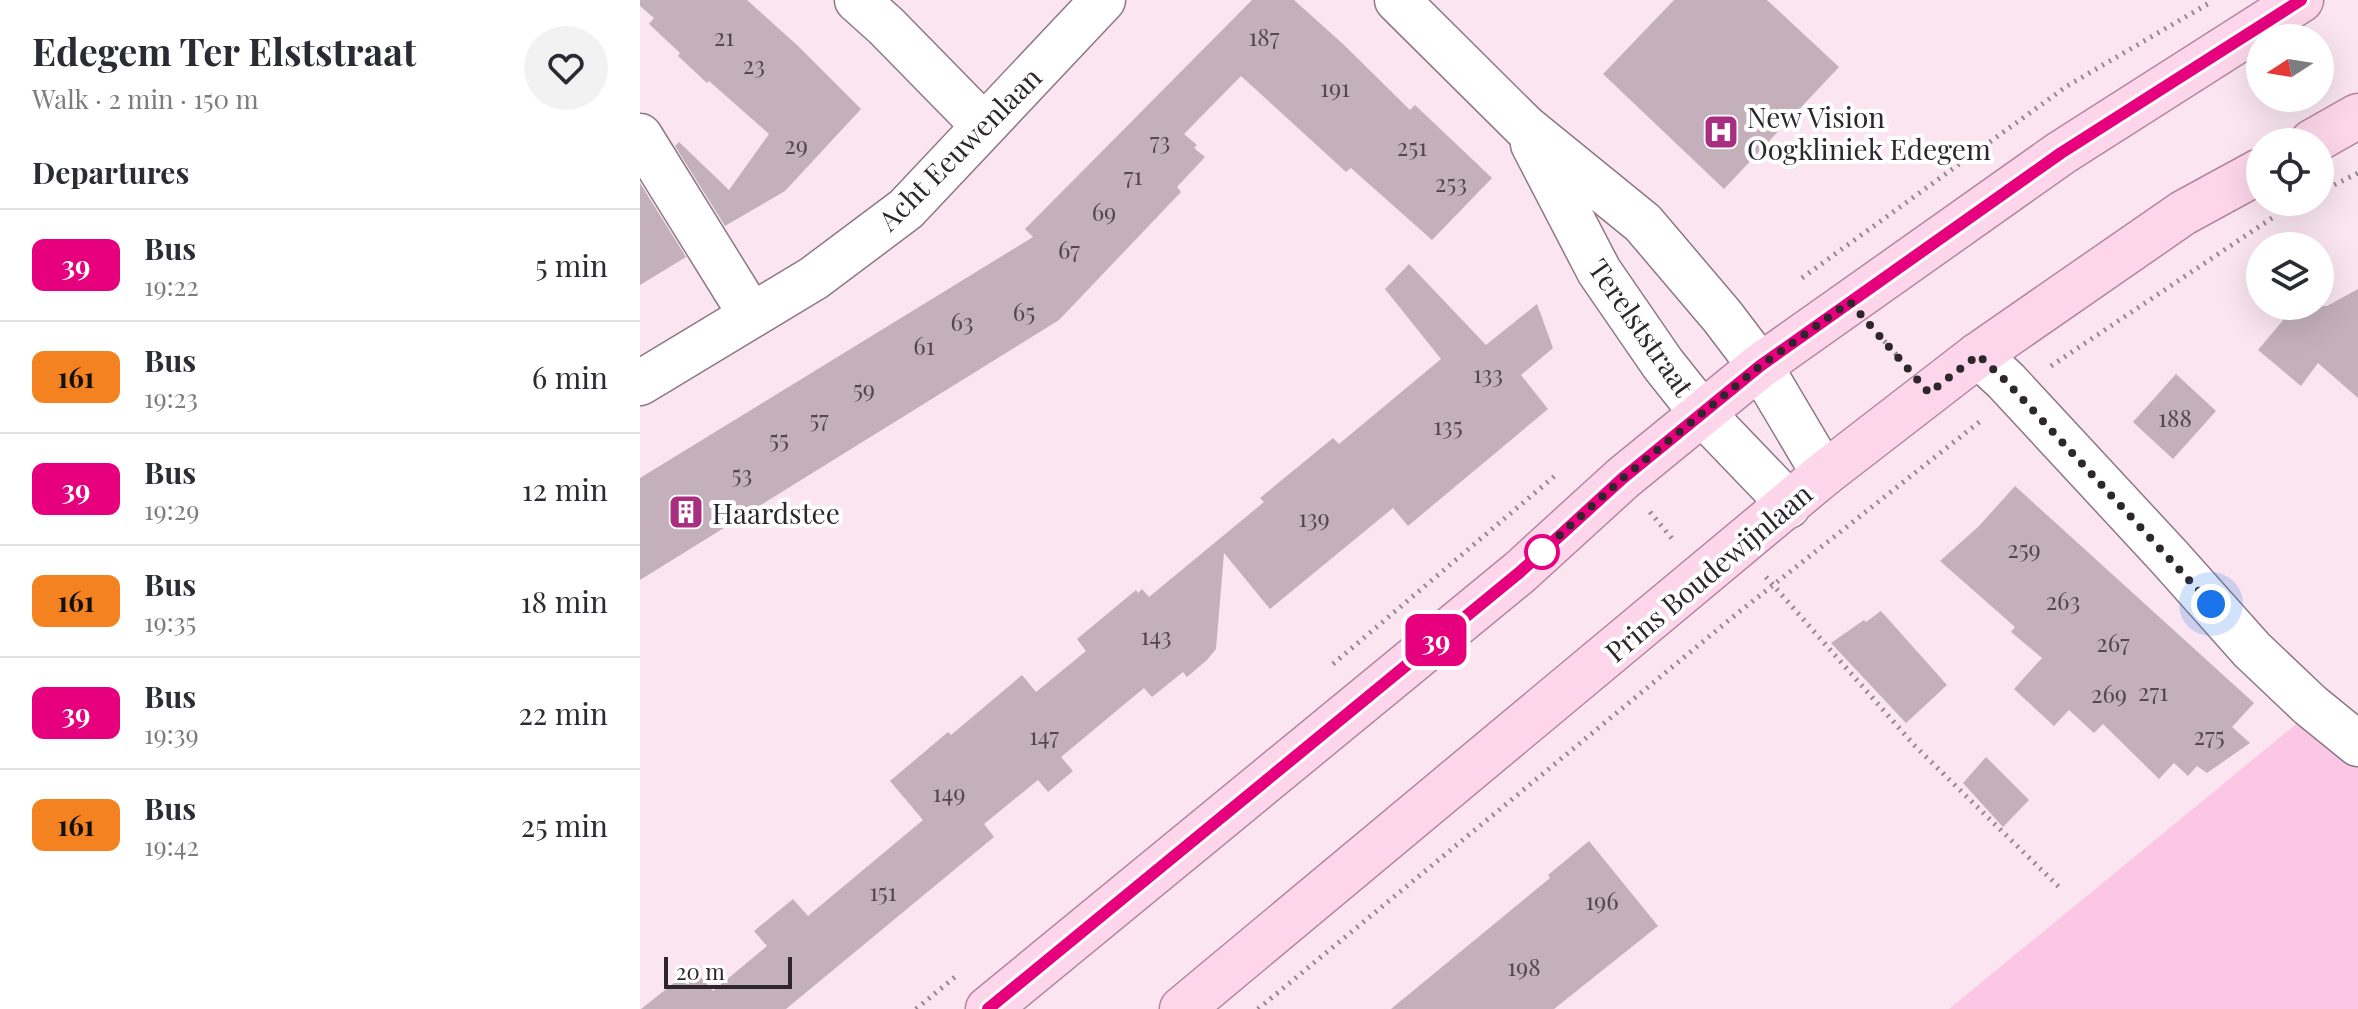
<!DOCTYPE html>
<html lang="en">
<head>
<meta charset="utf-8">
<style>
	body { margin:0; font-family:"Playfair Display",serif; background:#f2f2f3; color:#2b2b33; height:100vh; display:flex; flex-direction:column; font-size:30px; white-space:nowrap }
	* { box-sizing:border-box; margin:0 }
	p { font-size:26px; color:#7c7c81 }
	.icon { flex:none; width:44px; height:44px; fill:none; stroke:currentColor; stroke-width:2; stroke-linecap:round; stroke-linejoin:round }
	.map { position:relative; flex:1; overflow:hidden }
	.side { display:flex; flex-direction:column; background:#fff; width:640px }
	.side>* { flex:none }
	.badge { padding:0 16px; border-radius:12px; font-size:28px; line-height:52px }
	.needle { width:52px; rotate:258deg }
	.buttons { position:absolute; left:1606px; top:24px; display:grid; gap:16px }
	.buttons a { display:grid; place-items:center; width:88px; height:88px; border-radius:50%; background:#fff; box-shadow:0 8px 32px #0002; font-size:40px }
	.scale { position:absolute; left:24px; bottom:20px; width:128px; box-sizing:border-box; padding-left:8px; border:4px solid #2d262a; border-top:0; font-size:22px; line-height:28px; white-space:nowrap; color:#2d262a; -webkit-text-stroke:6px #fff; paint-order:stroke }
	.you { position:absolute; width:40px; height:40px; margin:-20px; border:6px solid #fff; border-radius:50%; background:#1a73e8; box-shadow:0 0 0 12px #1a73e833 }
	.map>.badge { position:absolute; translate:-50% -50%; box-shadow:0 0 0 4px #fff }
	h2 { padding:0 32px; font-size:30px; line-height:72px }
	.round { display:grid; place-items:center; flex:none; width:84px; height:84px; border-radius:42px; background:#f2f2f3 }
	.head { display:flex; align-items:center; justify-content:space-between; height:136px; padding:0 32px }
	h1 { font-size:38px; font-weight:700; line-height:60px }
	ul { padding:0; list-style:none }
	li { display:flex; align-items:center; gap:24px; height:112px; padding:0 32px; border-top:2px solid #e1e1e2 }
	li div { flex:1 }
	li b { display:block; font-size:30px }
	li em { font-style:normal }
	li .badge { min-width:88px; font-weight:700; text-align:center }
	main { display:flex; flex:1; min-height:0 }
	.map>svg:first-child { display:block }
</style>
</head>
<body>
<main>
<section class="side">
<div class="head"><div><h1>Edegem Ter Elststraat</h1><p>Walk · 2 min · 150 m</p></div><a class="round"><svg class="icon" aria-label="heart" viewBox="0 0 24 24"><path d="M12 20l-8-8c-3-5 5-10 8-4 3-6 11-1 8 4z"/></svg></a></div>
<h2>Departures</h2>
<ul>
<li><span class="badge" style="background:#e6007e;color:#fff">39</span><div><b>Bus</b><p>19:22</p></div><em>5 min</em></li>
<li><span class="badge" style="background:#f58220;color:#111">161</span><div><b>Bus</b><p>19:23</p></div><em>6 min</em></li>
<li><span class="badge" style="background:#e6007e;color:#fff">39</span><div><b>Bus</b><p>19:29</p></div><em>12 min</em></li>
<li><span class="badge" style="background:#f58220;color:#111">161</span><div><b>Bus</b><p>19:35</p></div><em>18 min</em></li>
<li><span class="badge" style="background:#e6007e;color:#fff">39</span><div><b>Bus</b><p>19:39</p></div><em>22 min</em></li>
<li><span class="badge" style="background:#f58220;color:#111">161</span><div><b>Bus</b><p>19:42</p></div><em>25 min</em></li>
</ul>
</section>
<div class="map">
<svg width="1718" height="1009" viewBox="0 0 1718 1009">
	<rect width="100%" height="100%" fill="#fae5f1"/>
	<polygon fill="#fbc7e4" points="1666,716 1718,767 1718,1009 1309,1009"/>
	<g fill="#c4b0bb">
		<polygon points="0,0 107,0 158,46 221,109 145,191 85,226 35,146 39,142 89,190 129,134 69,81 67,83 38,56 40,53 9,24 14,18 0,6"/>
		<polygon points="612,0 654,0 703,44 770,110 775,105 852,178 792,240 711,168 706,172 601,76 544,134 557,145 554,148 565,157 537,187 541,192 419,320 0,580 0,478 393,237 385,229"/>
		<polygon points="1034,0 1127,0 1199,67 1084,189 963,74"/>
		<polygon points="0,183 46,257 0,285"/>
		<polygon points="769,264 846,345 897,304 913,348 881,375 908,409 768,526 753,508 630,609 584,553 576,649 567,660 547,677 543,672 512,697 504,688 421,757 433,771 408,792 398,780 344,824 354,837 146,1009 1,1009 53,968 73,991 127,946 114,931 153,899 168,916 283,820 250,781 308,732 311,735 382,675 396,692 446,651 437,639 496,590 498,593 502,589 509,597 624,502 620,498 693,438 699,444 801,359 745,289"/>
		<polygon points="1718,289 1718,398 1678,363 1661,386 1618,350 1655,306 1687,306"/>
		<polygon points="1536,374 1576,411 1533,459 1493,422"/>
		<polygon points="1375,486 1614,703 1592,727 1610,743 1567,773 1557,766 1548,776 1534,763 1519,779 1463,724 1454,733 1429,710 1414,726 1374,689 1402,658 1371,632 1375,627 1300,561 1339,526"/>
		<polygon points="1241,611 1307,685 1266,723 1191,643 1224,620 1226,622"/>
		<polygon points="1346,757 1389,800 1363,827 1323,783"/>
		<polygon points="949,841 1018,926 914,1009 751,1009 910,878 908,875"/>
	</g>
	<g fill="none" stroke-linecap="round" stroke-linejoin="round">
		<defs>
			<g id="minor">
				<polyline points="217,0 246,26 343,125"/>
				<polyline points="757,0 885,127 1003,223 1082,316 1120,366 1184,474"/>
				<polyline points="0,136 111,315"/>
				<polyline points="893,144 959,271 1023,364 1062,413 1135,489 1148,506"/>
				<polyline points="1338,355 1366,381 1530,558 1612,650 1670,705 1718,744"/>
				<polyline points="0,383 174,278 266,209 463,0"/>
			</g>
			<g id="major">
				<polyline points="1672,142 1718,116"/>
				<polyline points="348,1009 880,572 983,478 1120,366 1421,153 1661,0"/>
				<polyline points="542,1009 1184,474 1338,355 1543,213 1620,171"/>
			</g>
		</defs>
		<use href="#minor" stroke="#8b7983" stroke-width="47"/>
		<use href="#major" stroke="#b386a0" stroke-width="47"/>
		<g stroke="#95878f" stroke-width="5" stroke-dasharray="2 6" stroke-linecap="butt">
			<polyline points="1680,192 1718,173"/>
			<polyline points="1644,211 1661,202"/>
			<polyline points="1162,278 1427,86 1571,2"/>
			<polyline points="1239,335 1261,360"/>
			<polyline points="1411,366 1632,218"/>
			<polyline points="1010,512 1034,541"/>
			<polyline points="1126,577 1275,746 1419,887"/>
			<polyline points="693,664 917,474"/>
			<polyline points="276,1009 315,977"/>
			<polyline points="618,1009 1094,616 1343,419"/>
		</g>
		<use href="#minor" stroke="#fff" stroke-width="44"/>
		<use href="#major" stroke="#fdd6ec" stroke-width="44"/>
	</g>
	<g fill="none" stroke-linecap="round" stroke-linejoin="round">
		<defs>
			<polyline id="line" points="348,1009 880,572 983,478 1120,366 1421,153 1661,0"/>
		</defs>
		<use href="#line" stroke="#fff" stroke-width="18"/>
		<use href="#line" stroke="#e6007e" stroke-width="12"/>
		<polyline stroke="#2d262a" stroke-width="8" stroke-dasharray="0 14.4" points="902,552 900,553 983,478 1120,366 1210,302 1289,393 1338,355 1366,381 1571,604"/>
	</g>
	<defs>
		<symbol id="hospital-square" viewBox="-11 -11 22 22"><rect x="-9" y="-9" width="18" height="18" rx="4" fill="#a92e81" stroke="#fff"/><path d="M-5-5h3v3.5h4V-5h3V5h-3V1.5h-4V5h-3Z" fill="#fff"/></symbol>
		<symbol id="building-square" viewBox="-11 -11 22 22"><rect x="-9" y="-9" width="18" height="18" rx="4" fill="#a92e81" stroke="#fff"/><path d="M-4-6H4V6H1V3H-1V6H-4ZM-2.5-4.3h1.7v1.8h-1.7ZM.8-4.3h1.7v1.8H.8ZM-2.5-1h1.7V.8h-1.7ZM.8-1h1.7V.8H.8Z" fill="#fff"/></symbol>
	</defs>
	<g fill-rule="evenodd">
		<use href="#hospital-square" x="1061" y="112" width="40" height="40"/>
		<use href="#building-square" x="26" y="492" width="40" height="40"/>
	</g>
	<circle fill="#fff" stroke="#e6007e" stroke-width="4" cx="902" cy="552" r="16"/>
	<g text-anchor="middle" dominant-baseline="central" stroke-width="8" stroke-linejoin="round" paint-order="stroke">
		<g font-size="24" fill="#53484e">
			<text x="84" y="36">21</text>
			<text x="624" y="36">187</text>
			<text x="114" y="64">23</text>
			<text x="695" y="87">191</text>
			<text x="520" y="140">73</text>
			<text x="156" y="144">29</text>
			<text x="772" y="146">251</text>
			<text x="493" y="175">71</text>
			<text x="811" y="182">253</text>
			<text x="464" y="211">69</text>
			<text x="429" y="249">67</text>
			<text x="384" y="311">65</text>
			<text x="322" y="321">63</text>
			<text x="284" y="345">61</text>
			<text x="848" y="373">133</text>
			<text x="224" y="388">59</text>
			<text x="1535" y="417">188</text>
			<text x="179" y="418">57</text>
			<text x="808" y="425">135</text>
			<text x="139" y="438">55</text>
			<text x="102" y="473">53</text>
			<text x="674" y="517">139</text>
			<text x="1384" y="548">259</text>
			<text x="1423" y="600">263</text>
			<text x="516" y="635">143</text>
			<text x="1473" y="642">267</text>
			<text x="1513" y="691">271</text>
			<text x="1469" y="693">269</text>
			<text x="404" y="735">147</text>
			<text x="1569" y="735">275</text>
			<text x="309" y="792">149</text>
			<text x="243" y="891">151</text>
			<text x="962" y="900">196</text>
			<text x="884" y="966">198</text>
		</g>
		<g font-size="28" fill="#2d262a" stroke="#fff" text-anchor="start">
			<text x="1107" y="116">New Vision<tspan x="1107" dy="32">Oogkliniek Edegem</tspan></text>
			<text x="72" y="512">Haardstee</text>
		</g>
		<g font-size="28" fill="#2d262a" stroke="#fff">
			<text transform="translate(319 148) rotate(-45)">Acht Eeuwenlaan</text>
			<text transform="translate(1002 327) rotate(55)">Terelststraat</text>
			<text transform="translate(1068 572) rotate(-40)">Prins Boudewijnlaan</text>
		</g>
	</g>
</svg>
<div class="buttons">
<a><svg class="needle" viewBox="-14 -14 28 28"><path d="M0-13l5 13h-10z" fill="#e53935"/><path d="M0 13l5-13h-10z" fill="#7c7c81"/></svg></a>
<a><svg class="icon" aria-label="locate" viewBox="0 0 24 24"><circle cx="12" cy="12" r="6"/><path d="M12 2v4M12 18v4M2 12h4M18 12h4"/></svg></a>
<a><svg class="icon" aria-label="layers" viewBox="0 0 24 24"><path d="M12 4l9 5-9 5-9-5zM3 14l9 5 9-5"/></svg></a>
</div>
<div class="scale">20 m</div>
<div class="you" style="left:1571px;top:604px"></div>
<b class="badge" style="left:796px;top:640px;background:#e6007e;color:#fff">39</b>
</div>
</main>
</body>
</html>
